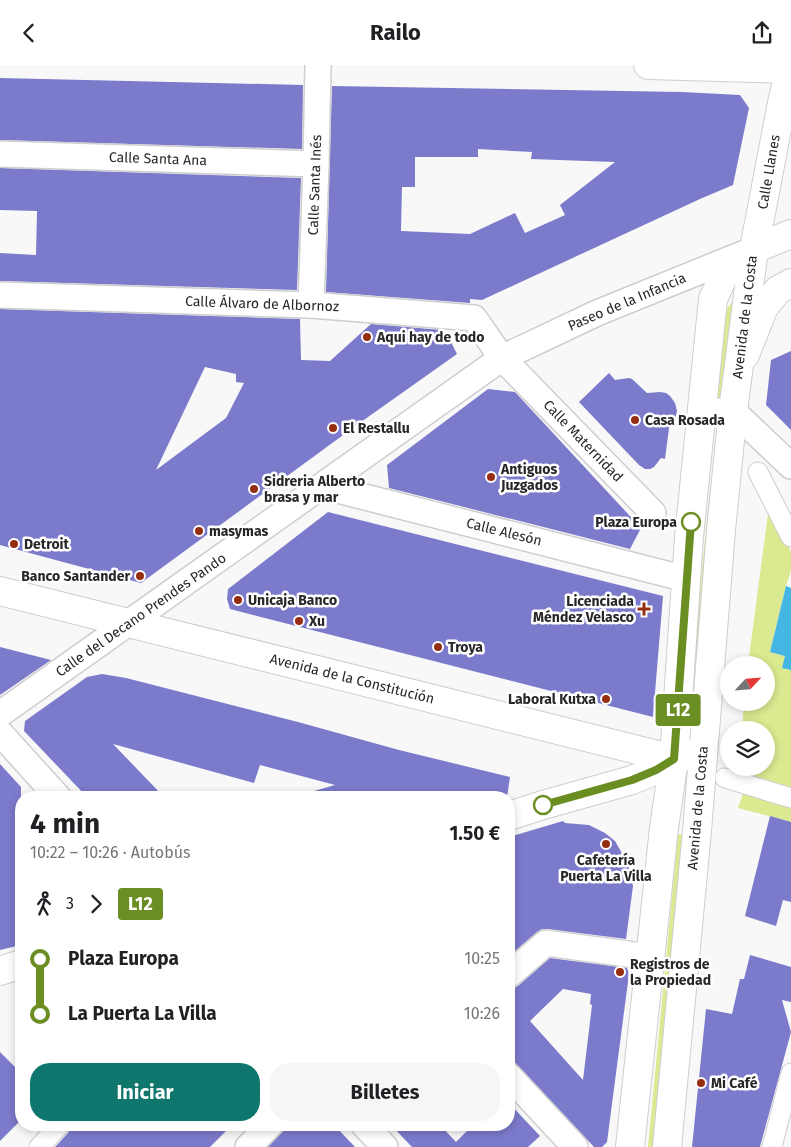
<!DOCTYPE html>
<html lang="es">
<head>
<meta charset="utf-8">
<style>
	body { margin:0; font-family:"Fira Sans",sans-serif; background:#f6f6f6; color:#202124; height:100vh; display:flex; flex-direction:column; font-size:19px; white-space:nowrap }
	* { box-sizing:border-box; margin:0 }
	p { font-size:16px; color:#757577 }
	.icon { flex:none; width:28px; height:28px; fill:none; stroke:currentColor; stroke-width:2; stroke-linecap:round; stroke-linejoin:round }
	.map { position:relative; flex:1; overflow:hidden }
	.drawer { position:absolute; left:15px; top:726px; width:500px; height:340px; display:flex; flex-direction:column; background:#fff; border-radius:20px; box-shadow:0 2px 8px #0003 }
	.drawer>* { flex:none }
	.badge { padding:0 10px; border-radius:4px; font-size:18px; line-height:32px }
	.needle { width:32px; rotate:64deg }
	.buttons { position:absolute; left:720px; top:591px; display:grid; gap:10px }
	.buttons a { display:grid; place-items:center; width:55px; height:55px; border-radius:50%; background:#fff; box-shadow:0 2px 8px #0003; font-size:25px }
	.map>.badge { position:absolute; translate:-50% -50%; box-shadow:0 0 0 2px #fff }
	.legs { display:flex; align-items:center; gap:8px; height:55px; padding:0 15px; font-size:16px }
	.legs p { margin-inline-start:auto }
	.headline { display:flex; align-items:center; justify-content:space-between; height:85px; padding:0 15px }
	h1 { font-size:28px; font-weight:700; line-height:38px }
	.action { display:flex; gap:10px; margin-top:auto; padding:10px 15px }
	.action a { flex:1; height:58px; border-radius:20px; background:#0f766e; color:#fff; font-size:20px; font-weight:700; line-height:58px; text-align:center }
	.action a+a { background:#f6f6f6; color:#202124 }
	ul { padding:0 15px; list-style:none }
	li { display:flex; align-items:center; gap:18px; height:55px; font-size:19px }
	li i { display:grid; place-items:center; width:8px; height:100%; margin:0 6px; background:currentColor }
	li i::after { content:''; width:12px; height:12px; margin:-6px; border:4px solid; border-radius:50%; background:#fff }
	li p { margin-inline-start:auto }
	li:first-child i { background:linear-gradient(#0000 50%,currentColor 0) }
	li:last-child i { background:linear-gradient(currentColor 50%,#0000 0) }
	header { display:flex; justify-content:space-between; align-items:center; height:65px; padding:0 15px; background:#fff; font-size:22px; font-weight:700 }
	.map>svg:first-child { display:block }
</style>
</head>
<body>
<header><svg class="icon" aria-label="back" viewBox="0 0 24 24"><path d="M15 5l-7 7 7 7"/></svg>Railo<svg class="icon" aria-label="share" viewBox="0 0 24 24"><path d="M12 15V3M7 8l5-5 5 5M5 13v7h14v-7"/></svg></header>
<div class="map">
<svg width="791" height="1082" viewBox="0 0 791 1082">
	<rect width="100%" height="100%" fill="#f8f8f9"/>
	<g fill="#dbe990">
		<polygon points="735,233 724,335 717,335 726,245"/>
		<polygon points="709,433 717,433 695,659 687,659"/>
		<polygon points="769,441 791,487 791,506 786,521 770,587 785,591 783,602 791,605 791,725 738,710 739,703 766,702 766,665 742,665 744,638 766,638 766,600 748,600"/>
		<polygon points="743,728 791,741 791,757 738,743"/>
		<polygon points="678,769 686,770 657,1082 648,1082"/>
	</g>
	<polygon fill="#45b6e4" points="786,521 791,523 791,605 782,603 785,591 770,587"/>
	<g fill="#7c7acb" fill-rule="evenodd">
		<polygon points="0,13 303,20 302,84 0,75"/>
		<path d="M332,21L682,27L740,30L749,43L733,120L700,134L482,235L470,234V238L326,227ZM478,84L532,87L531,94L615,97L560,140L565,150L525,168L515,148L470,169L401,166L402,122H415V92H478Z"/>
		<polygon points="0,103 301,113 297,225 0,216 0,188 36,190 37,146 0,145"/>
		<path d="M0,244L300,254L301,295L330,296L371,259L442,265L448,271L457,289L361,357L141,518L0,480ZM205,302L236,309V317L244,318L226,353L156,405Z"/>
		<polygon points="791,286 791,365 766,340 771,295"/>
		<polygon points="609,308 615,315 629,313 632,314 647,328 660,327 666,328 670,331 675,338 677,346 676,351 669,363 665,394 661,393 654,402 650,404 645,404 639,400 579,337"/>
		<polygon points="488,324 515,327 641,463 630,484 389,423 387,400"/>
		<polygon points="328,447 663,531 653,652 230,544 227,534 228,524"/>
		<polygon points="0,582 51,595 0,630"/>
		<polygon points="102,609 126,613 298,657 399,685 510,712 507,732 308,732 307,728 335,720 260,700 254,718 113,679 164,732 87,732 24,666 25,656 87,612"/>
		<polygon points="0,699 21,722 21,880 0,885"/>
		<polygon points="770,751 791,757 791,837 783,835 776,861 745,851"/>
		<polygon points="563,756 565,758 589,760 605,768 615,776 623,790 626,790 633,821 626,874 548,864 542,864 537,867 509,891 509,772"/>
		<polygon points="750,890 791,902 791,937 782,935 791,967 760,1082 692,1082 706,944 732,949 740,914 744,914"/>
		<path d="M550,893L627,903L629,909L607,1077L602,1082H594L509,991V924H512L518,921ZM563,924L591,929L590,939L592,940L583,1015L530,956Z"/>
		<polygon points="0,987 21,1008 21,1055 0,1076"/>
		<polygon points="509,1038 540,1071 528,1082 412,1082 391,1060 440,1060 456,1077 473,1060 509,1060"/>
		<polygon points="71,1060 232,1060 210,1082 55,1082 68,1068 71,1063"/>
		<polygon points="289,1060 334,1060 355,1082 268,1082"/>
	</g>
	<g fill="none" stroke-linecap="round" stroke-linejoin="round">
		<defs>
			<g id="pedestrian">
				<polyline points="758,407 791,472"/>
				<polyline points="725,713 791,733"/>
				<polyline points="39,1082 60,1060"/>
				<polyline points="772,1082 791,1008"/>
			</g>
			<g id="minor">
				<polyline points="0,89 316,99"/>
				<polyline points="0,230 311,240 474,253 502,293 653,448"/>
				<polyline points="311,240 316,99 318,0"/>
				<polyline points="702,346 733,346 791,401"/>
				<polyline points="322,421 686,514"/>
				<polyline points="0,649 502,293 597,248 745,188"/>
				<polyline points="0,668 58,732"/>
				<polyline points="509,910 546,878 650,892"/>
				<polyline points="509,1011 575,1082"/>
				<polyline points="364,1060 385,1082"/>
				<polyline points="248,1082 270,1060"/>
			</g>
			<g id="tertiary">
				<polyline points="648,0 791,4"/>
				<polyline points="509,751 543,740 632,715 656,705 674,694"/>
				<polyline points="0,906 21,899"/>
			</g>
			<polyline id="secondary" points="745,290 764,242 778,225 791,218"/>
			<g id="primary">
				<polyline points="0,526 674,694 691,689"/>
				<polyline points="630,1082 664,763 674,694 689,472 713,234 724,210 754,184 791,169"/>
				<polyline points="667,1082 697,766 721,465 733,346 754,184 782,38 791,0"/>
			</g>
		</defs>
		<use href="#pedestrian" stroke="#cececf" stroke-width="21"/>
		<use href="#minor" stroke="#cececf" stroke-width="28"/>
		<use href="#tertiary" stroke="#cececf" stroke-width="30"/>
		<use href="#secondary" stroke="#cececf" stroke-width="30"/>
		<use href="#primary" stroke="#cececf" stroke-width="30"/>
		<use href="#pedestrian" stroke="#fff" stroke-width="19"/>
		<use href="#minor" stroke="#fff" stroke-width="25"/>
		<use href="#tertiary" stroke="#fff" stroke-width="28"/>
		<use href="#secondary" stroke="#fff" stroke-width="28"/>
		<use href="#primary" stroke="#fff" stroke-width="28"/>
	</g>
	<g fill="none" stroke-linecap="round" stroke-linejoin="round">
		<defs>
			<polyline id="line-1" points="543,740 632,715 656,705 674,694 691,457"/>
		</defs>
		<use href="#line-1" stroke="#fff" stroke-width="11"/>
		<use href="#line-1" stroke="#6b8e23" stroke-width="8"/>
	</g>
	<g fill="#952d11" stroke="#fff" stroke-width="2">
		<circle cx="367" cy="272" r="5"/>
		<circle cx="635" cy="355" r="5"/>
		<circle cx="333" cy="363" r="5"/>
		<circle cx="491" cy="412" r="5"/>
		<circle cx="254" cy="424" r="5"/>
		<circle cx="199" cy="466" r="5"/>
		<circle cx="14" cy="479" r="5"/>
		<circle cx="140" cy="511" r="5"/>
		<circle cx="238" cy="535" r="5"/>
		<path d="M641.5 536.5h5v5h5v5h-5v5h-5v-5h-5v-5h5z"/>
		<circle cx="299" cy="556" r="5"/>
		<circle cx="438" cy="582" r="5"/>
		<circle cx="606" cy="634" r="5"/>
		<circle cx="606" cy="779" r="5"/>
		<circle cx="620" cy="907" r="5"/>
		<circle cx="701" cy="1018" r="5"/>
	</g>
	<g fill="#fff" stroke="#6b8e23" stroke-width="2.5">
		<circle cx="691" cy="457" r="9"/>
		<circle cx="543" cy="740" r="9"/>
	</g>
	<g text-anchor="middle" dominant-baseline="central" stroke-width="5" stroke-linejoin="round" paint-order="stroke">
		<g font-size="14" fill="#272727" stroke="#fff">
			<text transform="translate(158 94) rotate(2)">Calle Santa Ana</text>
			<text transform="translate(769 107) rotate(-80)">Calle Llanes</text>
			<text transform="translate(315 120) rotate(-88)">Calle Santa Inés</text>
			<text transform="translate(627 237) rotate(-23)">Paseo de la Infancia</text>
			<text transform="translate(262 239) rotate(2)">Calle Álvaro de Albornoz</text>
			<text transform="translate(745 252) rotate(-83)">Avenida de la Costa</text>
			<text transform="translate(583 376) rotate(46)">Calle Maternidad</text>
			<text transform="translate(504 467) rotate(14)">Calle Alesón</text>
			<text transform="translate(141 550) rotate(-35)">Calle del Decano Prendes Pando</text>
			<text transform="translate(352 614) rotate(14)">Avenida de la Constitución</text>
			<text transform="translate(698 743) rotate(-85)">Avenida de la Costa</text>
		</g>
		<g font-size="14" font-weight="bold" fill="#272727" stroke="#fff" text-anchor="start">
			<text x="377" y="272">Aqui hay de todo</text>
			<text x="645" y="355">Casa Rosada</text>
			<text x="343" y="363">El Restallu</text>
			<text x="501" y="404">Antiguos<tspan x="501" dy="16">Juzgados</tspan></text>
			<text x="264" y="416">Sidreria Alberto<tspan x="264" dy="16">brasa y mar</tspan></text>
			<text x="209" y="466">masymas</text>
			<text x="24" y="479">Detroit</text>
			<text x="130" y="511" text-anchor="end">Banco Santander</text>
			<text x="248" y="535">Unicaja Banco</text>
			<text x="634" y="536" text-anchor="end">Licenciada<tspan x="634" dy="16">Méndez Velasco</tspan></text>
			<text x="309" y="556">Xu</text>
			<text x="448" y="582">Troya</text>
			<text x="596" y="634" text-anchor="end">Laboral Kutxa</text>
			<text x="606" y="795" text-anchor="middle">Cafetería<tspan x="606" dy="16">Puerta La Villa</tspan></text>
			<text x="630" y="899">Registros de<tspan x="630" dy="16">la Propiedad</tspan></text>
			<text x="711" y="1018">Mi Café</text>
		</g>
		<g font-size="14" font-weight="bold" fill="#272727" stroke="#fff" text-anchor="end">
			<text x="677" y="457">Plaza Europa</text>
		</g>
	</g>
</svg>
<div class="buttons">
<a><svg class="needle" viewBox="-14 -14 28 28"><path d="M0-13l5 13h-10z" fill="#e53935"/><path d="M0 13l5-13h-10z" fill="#757577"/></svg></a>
<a><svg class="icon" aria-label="layers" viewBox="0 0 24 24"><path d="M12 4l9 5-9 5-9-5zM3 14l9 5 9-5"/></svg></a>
</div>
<b class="badge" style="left:678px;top:645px;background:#6b8e23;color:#fff">L12</b>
<section class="drawer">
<div class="headline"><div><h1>4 min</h1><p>10:22 – 10:26 · Autobús</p></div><b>1.50 €</b></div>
<div class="legs"><svg class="icon" aria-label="walk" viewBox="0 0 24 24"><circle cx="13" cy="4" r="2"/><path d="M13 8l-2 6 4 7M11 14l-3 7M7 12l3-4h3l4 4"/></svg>3<svg class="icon" aria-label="forward" viewBox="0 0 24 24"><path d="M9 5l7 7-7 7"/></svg><b class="badge" style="background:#6b8e23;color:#fff">L12</b></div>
<ul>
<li><i style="color:#6b8e23"></i><b>Plaza Europa</b><p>10:25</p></li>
<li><i style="color:#6b8e23"></i><b>La Puerta La Villa</b><p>10:26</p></li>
</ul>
<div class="action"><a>Iniciar</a><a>Billetes</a></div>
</section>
</div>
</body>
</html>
